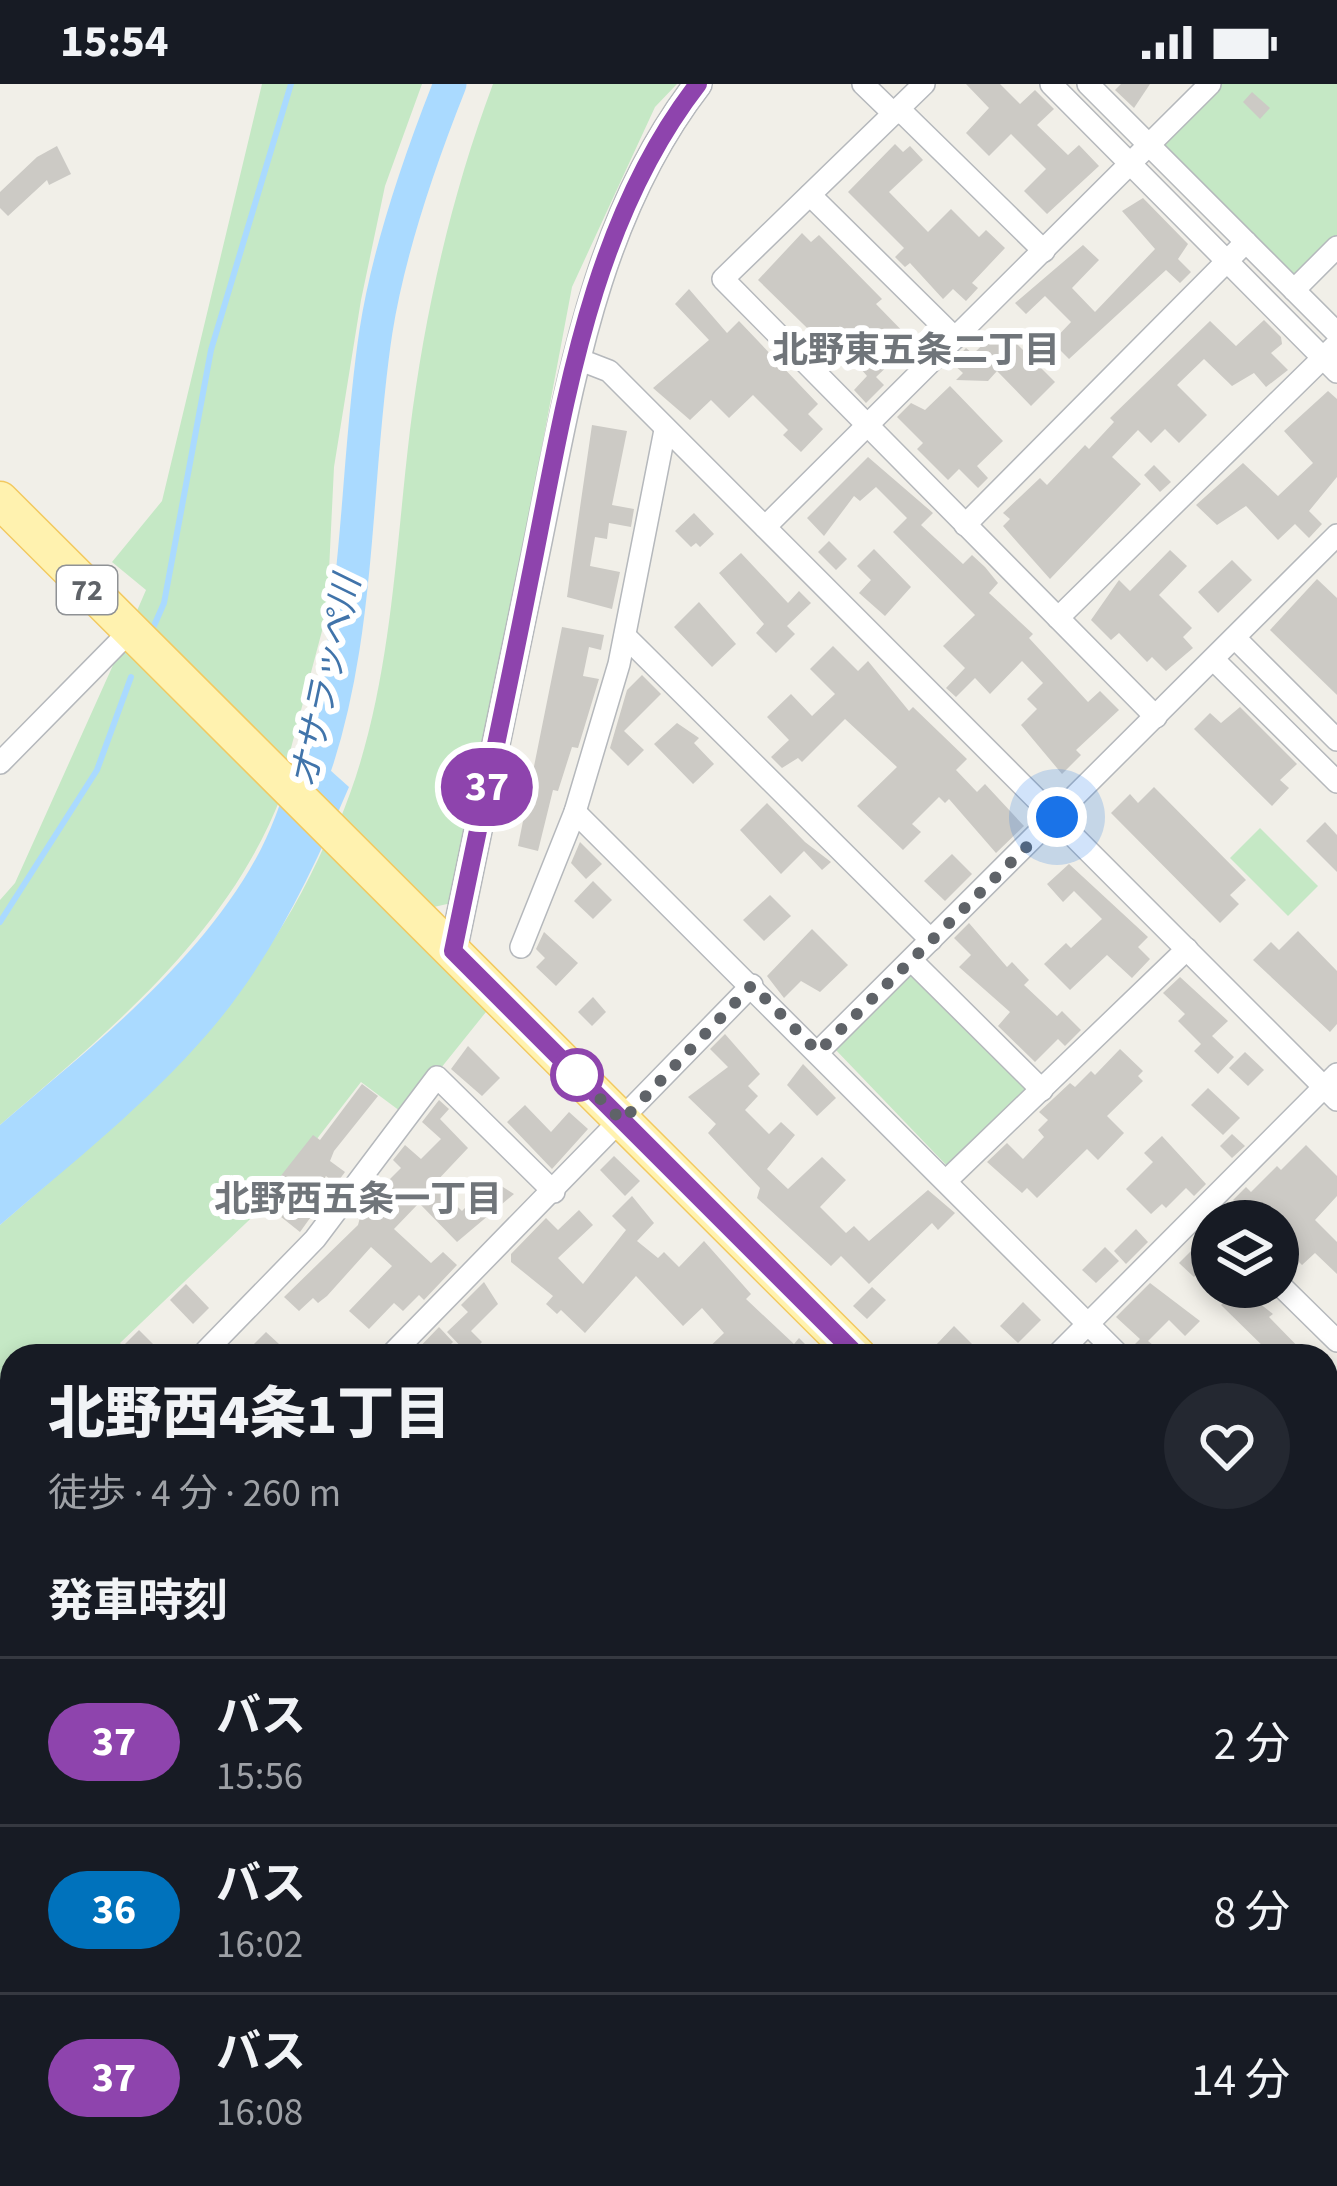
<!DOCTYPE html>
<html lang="ja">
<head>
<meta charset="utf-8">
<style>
	body { margin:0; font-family:"Source Sans 3","Noto Sans JP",sans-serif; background:#242831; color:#f1f3f6; height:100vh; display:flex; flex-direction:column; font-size:45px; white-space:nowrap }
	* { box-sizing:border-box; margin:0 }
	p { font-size:39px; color:#9ea1a6 }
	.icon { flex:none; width:66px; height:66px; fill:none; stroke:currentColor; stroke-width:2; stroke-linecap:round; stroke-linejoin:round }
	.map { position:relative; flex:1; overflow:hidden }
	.side { position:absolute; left:0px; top:1260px; width:1338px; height:843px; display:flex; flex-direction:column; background:#171b24; border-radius:36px 36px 0 0; box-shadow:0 6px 18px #0003 }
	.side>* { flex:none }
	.badge { padding:0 24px; border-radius:39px; font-size:42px; line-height:78px }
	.buttons { position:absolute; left:1191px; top:1116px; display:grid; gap:24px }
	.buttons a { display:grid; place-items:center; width:108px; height:108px; border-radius:50%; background:#171b24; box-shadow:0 6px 18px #0003; font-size:60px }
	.you { position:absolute; width:60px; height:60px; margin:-30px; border:9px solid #fff; border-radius:50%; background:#1a73e8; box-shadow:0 0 0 18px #1a73e833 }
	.map>.badge { position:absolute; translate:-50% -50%; box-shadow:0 0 0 6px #fff }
	h2 { padding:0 48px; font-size:45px; line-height:108px }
	.round { display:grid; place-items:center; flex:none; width:126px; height:126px; border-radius:63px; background:#242831 }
	.headline { display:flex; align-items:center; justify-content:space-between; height:204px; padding:0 48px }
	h1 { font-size:57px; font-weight:800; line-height:90px }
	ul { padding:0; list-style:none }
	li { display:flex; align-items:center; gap:36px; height:168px; padding:0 48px; border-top:3px solid #363941 }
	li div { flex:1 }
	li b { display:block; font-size:45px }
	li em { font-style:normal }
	li .badge { min-width:132px; font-weight:700; text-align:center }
	.status { display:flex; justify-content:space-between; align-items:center; height:84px; padding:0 60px; background:#171b24; direction:ltr }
	.status svg { height:33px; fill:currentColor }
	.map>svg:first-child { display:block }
</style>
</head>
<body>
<div class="status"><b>15:54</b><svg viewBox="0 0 49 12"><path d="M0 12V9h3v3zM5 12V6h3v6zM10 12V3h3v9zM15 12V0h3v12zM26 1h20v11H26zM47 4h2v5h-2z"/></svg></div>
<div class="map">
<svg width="1337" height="2102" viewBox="0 0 1337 2102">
	<rect width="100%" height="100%" fill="#f1efe8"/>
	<g fill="#c5e8c5">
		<polygon points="262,0 422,0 385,102 361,216 334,383 327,528 286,683 133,536 146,506 112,478 162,417"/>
		<path d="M493,0H677L655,23L572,203L456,818L425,825L338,740C391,617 394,478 410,346C425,228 451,112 493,0Z"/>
		<polygon points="1220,0 1337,0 1337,154 1295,194 1161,60"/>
		<path d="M127,550L282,710C228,851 111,945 0,1041V816L15,799Z"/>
		<polygon points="1260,744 1318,802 1288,832 1230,774"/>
		<path d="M326,758L494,918L404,1030L361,998L268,1118L120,1259L131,1272H12V1509L0,1497V1141C133,1026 254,923 326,758Z"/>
		<polygon points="914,886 1030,1008 950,1085 833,963"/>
		<polygon points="1128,2091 1229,2091 1239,2102 1117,2102"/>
	</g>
	<path fill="#aadaff" d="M301,660L349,703C312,789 271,876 209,948C147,1020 72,1079 0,1141V1041C94,960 203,877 261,765C278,732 288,694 301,660Z"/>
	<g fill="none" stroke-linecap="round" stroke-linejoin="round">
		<g stroke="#aadaff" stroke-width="6">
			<polyline points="153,544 164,519 211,266 291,0"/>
			<polyline points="0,838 97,686 131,593"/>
		</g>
		<path stroke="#aadaff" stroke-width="33" d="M302,718C363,571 352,402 376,247C389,164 419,78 450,0"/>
	</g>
	<g fill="#cccac5">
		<polygon points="966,0 1000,0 1020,20 1035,6 1054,25 1037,41 1068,71 1079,61 1099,82 1047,130 1024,107 1046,85 1011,50 989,72 966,49 989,24"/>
		<polygon points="1121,0 1150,0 1134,24 1115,6"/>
		<polygon points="1252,8 1270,24 1260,35 1243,18"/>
		<polygon points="895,60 903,68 910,62 923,76 889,108 928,148 951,125 979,153 986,146 1005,164 972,199 978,204 966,217 953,205 943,215 910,179 905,183 895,173 904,164 848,108"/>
		<polygon points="57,62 71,90 49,101 47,96 8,132 0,124 0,108 37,73"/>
		<polygon points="1143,114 1188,160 1178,175 1191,188 1180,199 1166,186 1069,275 1052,258 1071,238 1045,212 1026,230 1015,219 1083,161 1099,176 1072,204 1095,228 1155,165 1122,127"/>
		<polygon points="802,149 811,158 819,151 882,215 876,220 913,258 876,293 884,301 866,319 854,306 867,292 849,271 842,278 758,196"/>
		<polygon points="689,205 727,249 739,237 818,320 808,330 823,345 801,368 783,351 788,346 753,311 729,334 711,316 690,336 653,304 709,256 675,220"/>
		<polygon points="1264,236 1281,253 1282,260 1271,269 1288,286 1266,303 1254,289 1232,302 1204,275 1177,301 1207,331 1179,359 1165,345 1151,359 1138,346 1112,373 1141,400 1050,495 1003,442 1010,435 1003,429 1040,394 1047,401 1085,361 1089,365 1114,338 1110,334 1210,237 1236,262"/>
		<polygon points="1005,248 1055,298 1031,322 997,287 988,297 956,296 963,289 952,279 966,264 973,270 992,252 996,256"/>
		<polygon points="950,302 1003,357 977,382 988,394 978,404 959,385 948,396 917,365 923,359 897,333 911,319 925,326"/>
		<polygon points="1328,307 1337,315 1337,393 1309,427 1322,440 1309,454 1295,440 1278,456 1246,422 1217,441 1196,421 1243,379 1278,412 1313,379 1284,347"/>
		<polygon points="592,341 627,347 612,421 634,425 631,443 609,439 607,455 595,453 590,482 620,488 612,525 567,513"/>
		<polygon points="868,373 933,429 921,441 963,480 972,471 985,483 998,499 989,509 1033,550 1029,554 1088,618 1100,607 1119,626 1076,666 1081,671 1062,690 1021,641 1037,625 1027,615 1043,599 1022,577 990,610 975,594 956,613 946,604 965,584 943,562 975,531 893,448 907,434 876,403 860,417 854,412 824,452 807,434"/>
		<polygon points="1154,381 1171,398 1160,408 1144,391"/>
		<polygon points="694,429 714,450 700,463 696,459 691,463 675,447"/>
		<polygon points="829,457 847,475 836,486 818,468"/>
		<polygon points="874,465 911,503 885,532 859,509 871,496 857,482"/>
		<polygon points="1170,466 1187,482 1159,511 1192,544 1183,553 1193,564 1166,587 1152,573 1147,578 1119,549 1111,556 1091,536 1119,496 1130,507"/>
		<polygon points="741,469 788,519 799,507 811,519 787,542 795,550 776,569 756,549 764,540 719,489"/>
		<polygon points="1232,476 1252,496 1218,529 1198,508"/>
		<polygon points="1317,495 1337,514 1337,611 1270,546"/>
		<polygon points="699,518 736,560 712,583 674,543"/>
		<polygon points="562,543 604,551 601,566 589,563 583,592 599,595 578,664 572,663 558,707 553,706 538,767 518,762"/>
		<polygon points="833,562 858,587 868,577 909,627 913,623 967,675 956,686 977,708 985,700 1024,742 996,769 949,715 945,719 939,713 912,740 921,748 903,766 857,722 897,683 845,635 802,678 798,674 782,684 771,673 789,656 767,633 791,610 812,632 835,610 810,585"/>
		<polygon points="642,591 661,610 624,647 644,666 628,682 610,664 627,606"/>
		<polygon points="1240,623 1297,680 1280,696 1289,704 1272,722 1194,645 1210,629 1221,639"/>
		<polygon points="677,639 699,654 694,659 714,680 693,700 654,660"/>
		<polygon points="1154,703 1246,796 1230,811 1239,820 1220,839 1111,729 1130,710 1138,719"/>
		<polygon points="767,719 805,758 831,778 822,786 804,767 781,790 740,746"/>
		<polygon points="1325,738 1337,751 1337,788 1306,757"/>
		<polygon points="580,758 602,780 586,795 571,779"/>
		<polygon points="952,770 972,790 945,817 924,797"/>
		<polygon points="1069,780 1148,853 1138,863 1150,875 1132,894 1107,871 1070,906 1044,880 1066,859 1071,864 1102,835 1074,807 1063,818 1047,800"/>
		<polygon points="593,797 612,816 593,835 574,817"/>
		<polygon points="770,811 791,832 764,857 743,836"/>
		<polygon points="969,839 1007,883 1012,878 1029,896 1024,901 1057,932 1062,927 1081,946 1065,962 1058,955 1035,978 998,942 1010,928 959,883 971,871 954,854"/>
		<polygon points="812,845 848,881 820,908 801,897 784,914 767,892"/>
		<polygon points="1298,847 1337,887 1337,940 1330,948 1253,876 1271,858 1279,866"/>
		<polygon points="544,848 578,879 556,902 536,883 545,874 536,865"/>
		<polygon points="1180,893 1228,937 1212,952 1234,973 1218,990 1194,967 1201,960 1178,937 1185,930 1163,909"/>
		<polygon points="593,913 606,928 592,942 578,928"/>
		<polygon points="725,950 760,990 748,1002 758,1012 745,1026 769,1050 781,1038 795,1051 767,1085 788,1105 822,1073 846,1096 820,1123 846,1149 854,1142 869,1157 928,1106 955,1129 938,1146 932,1139 869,1200 841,1172 831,1182 757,1114 760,1104 708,1049 716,1040 688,1013 728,983 710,965"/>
		<polygon points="468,962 500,994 482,1012 451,985"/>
		<polygon points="1120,965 1143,987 1138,992 1143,997 1107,1032 1124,1049 1098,1076 1087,1065 1037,1114 1027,1104 1022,1109 987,1078 1007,1059 1023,1075 1044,1053 1038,1046 1048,1036 1039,1028 1070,999 1075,1003 1091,987 1095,991"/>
		<polygon points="1245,968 1264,986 1248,1002 1229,984"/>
		<polygon points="803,980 836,1014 817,1032 787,1001"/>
		<polygon points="362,1000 378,1012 334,1067 330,1077 345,1088 336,1100 326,1092 309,1116 318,1123 300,1148 261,1117 313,1051 320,1056"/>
		<polygon points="1208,1004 1240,1034 1223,1051 1191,1021"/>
		<polygon points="439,1016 449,1025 440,1035 468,1064 434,1100 462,1127 492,1096 514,1110 457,1158 419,1119 394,1145 431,1179 443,1168 457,1181 424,1216 419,1211 403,1227 394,1219 369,1245 349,1227 392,1182 371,1163 327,1212 318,1219 313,1214 299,1227 284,1213 358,1141 363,1122 401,1084 393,1076 405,1061 421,1075 441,1055 422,1038"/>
		<polygon points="525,1021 551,1048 569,1028 588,1045 552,1085 507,1038"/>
		<polygon points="1232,1050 1245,1062 1232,1074 1220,1062"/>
		<polygon points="1162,1052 1206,1100 1194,1112 1186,1104 1166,1124 1162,1120 1151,1130 1126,1105 1153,1078 1144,1069"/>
		<polygon points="1306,1061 1337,1092 1337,1112 1315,1136 1337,1158 1337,1190 1315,1169 1302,1181 1278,1157 1278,1137 1254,1137 1233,1116 1246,1103 1251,1108 1277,1082 1281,1086"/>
		<polygon points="614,1072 640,1097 625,1112 600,1086"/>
		<polygon points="632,1112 654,1139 637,1157 658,1174 664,1168 679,1183 704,1157 751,1210 746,1215 794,1260 799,1254 817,1272 700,1272 724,1249 702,1224 683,1242 636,1192 585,1249 561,1226 557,1230 546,1220 553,1212 511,1178 511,1170 546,1134 558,1146 579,1126 593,1141 558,1174 583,1200 626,1146 612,1132"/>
		<polygon points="1136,1145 1148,1158 1126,1180 1114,1167"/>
		<polygon points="1198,1160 1212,1175 1194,1193 1179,1179"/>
		<polygon points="1105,1163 1119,1177 1096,1199 1082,1186"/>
		<polygon points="484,1198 498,1220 471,1247 482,1258 469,1271 447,1248 468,1228 461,1221"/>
		<polygon points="1150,1199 1200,1237 1185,1252 1169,1236 1148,1257 1153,1261 1143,1272 1133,1262 1140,1255 1116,1233"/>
		<polygon points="186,1200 209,1224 193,1240 170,1216"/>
		<polygon points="872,1203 886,1216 867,1235 853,1222"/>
		<polygon points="1239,1203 1273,1230 1269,1233 1307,1272 1273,1272 1221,1221"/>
		<polygon points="1023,1218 1041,1236 1018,1259 1000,1242"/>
		<polygon points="954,1242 984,1272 948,1272 936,1261"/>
		<polygon points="439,1243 453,1258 439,1272 411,1272"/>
		<polygon points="139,1246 165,1272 135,1272 124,1261"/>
		<polygon points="266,1248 292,1272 260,1272 251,1263"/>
	</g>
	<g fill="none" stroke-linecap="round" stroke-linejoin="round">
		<defs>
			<g id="minor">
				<polyline points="863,0 894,30"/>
				<polyline points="924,0 723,195 1156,633"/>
				<polyline points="1051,0 1337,288"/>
				<polyline points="1088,0 1337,249"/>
				<polyline points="899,25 1044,167"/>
				<polyline points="810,111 955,254"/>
				<polyline points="1294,206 1337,163"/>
				<polyline points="578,275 609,287 1337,1016"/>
				<polyline points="965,441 1246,158"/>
				<polyline points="765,443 1210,0"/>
				<polyline points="1058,534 1337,260"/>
				<polyline points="625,552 931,856"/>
				<polyline points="1236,555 1337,656"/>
				<polyline points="1214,576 1337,698"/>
				<polyline points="0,679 129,548"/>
				<polyline points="575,728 1120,1272"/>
				<polyline points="521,863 575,728 619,580 665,346"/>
				<polyline points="912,877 1042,1006"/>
				<polyline points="818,968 1337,451"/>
				<polyline points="946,1097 1187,865"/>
				<polyline points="1278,1199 1337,1257"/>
				<polyline points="201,1272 315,1155 437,993 554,1108"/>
				<polyline points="390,1272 752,901"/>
				<polyline points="1056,1272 1337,990"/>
				<polyline points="1326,1480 1337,1491"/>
				<polyline points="1326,1534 1337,1523"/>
				<polyline points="1326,1883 1337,1873"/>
				<polyline points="1326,2005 1337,2016"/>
				<polyline points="951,2091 963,2102"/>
				<polyline points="1244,2091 1255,2102"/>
				<polyline points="758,2102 769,2091"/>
				<polyline points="1104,2102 1115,2091"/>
			</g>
			<path id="tertiary" d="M453,867C481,735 508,603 535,472C569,308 593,136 698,0"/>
			<g id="primary">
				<polyline points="0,416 858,1272"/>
				<polyline points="1326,1739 1337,1750"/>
			</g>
		</defs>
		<use href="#minor" stroke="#b5b8bc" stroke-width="24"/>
		<use href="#tertiary" stroke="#b5b8bc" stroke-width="30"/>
		<use href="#primary" stroke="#f2c960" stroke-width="39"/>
		<use href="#minor" stroke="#fff" stroke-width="21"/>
		<use href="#tertiary" stroke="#fff" stroke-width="27"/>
		<use href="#primary" stroke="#fff2af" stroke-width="36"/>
	</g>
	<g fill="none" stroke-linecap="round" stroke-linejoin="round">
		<defs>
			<path id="line" d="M698,0C588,142 564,328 529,499C505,621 478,744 453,867L858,1272"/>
		</defs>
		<use href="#line" stroke="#fff" stroke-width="27"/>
		<use href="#line" stroke="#8e44ad" stroke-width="18"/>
		<polyline stroke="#5f6368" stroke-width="12" stroke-dasharray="0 21.6" points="577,991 566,980 622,1037 752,901 818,968 1057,733"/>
	</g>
	<circle fill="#fff" stroke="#8e44ad" stroke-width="6" cx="577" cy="991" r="24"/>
	<g text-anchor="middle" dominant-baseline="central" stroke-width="12" stroke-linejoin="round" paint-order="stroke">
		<rect fill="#fff" stroke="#8f9295" stroke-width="3" x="57" y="482" width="60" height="48" rx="9"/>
		<g font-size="30" font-weight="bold" fill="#5f6368">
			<text x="87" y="506">72</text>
		</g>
		<g font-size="36" font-weight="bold" fill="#70757a" stroke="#fff">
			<text x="916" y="266">北野東五条二丁目</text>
			<text x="358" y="1115">北野西五条一丁目</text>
		</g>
		<g font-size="36" font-style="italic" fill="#4174aa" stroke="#fff">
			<text transform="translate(326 598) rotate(-78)">オサラッペ川</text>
		</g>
	</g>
</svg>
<div class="buttons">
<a><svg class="icon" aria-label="layers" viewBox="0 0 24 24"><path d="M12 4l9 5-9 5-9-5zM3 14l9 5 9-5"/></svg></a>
</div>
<div class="you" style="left:1057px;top:733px"></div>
<b class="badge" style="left:487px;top:703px;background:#8e44ad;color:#fff">37</b>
<section class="side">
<div class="headline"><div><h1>北野西4条1丁目</h1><p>徒歩 · 4 分 · 260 m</p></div><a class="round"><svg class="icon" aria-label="heart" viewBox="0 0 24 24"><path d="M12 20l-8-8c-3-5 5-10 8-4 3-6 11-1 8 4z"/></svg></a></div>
<h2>発車時刻</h2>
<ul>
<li><span class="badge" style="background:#8e44ad;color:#fff">37</span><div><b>バス</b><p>15:56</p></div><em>2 分</em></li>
<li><span class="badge" style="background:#0072bc;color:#fff">36</span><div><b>バス</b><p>16:02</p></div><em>8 分</em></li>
<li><span class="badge" style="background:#8e44ad;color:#fff">37</span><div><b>バス</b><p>16:08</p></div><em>14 分</em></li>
</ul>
</section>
</div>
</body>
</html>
